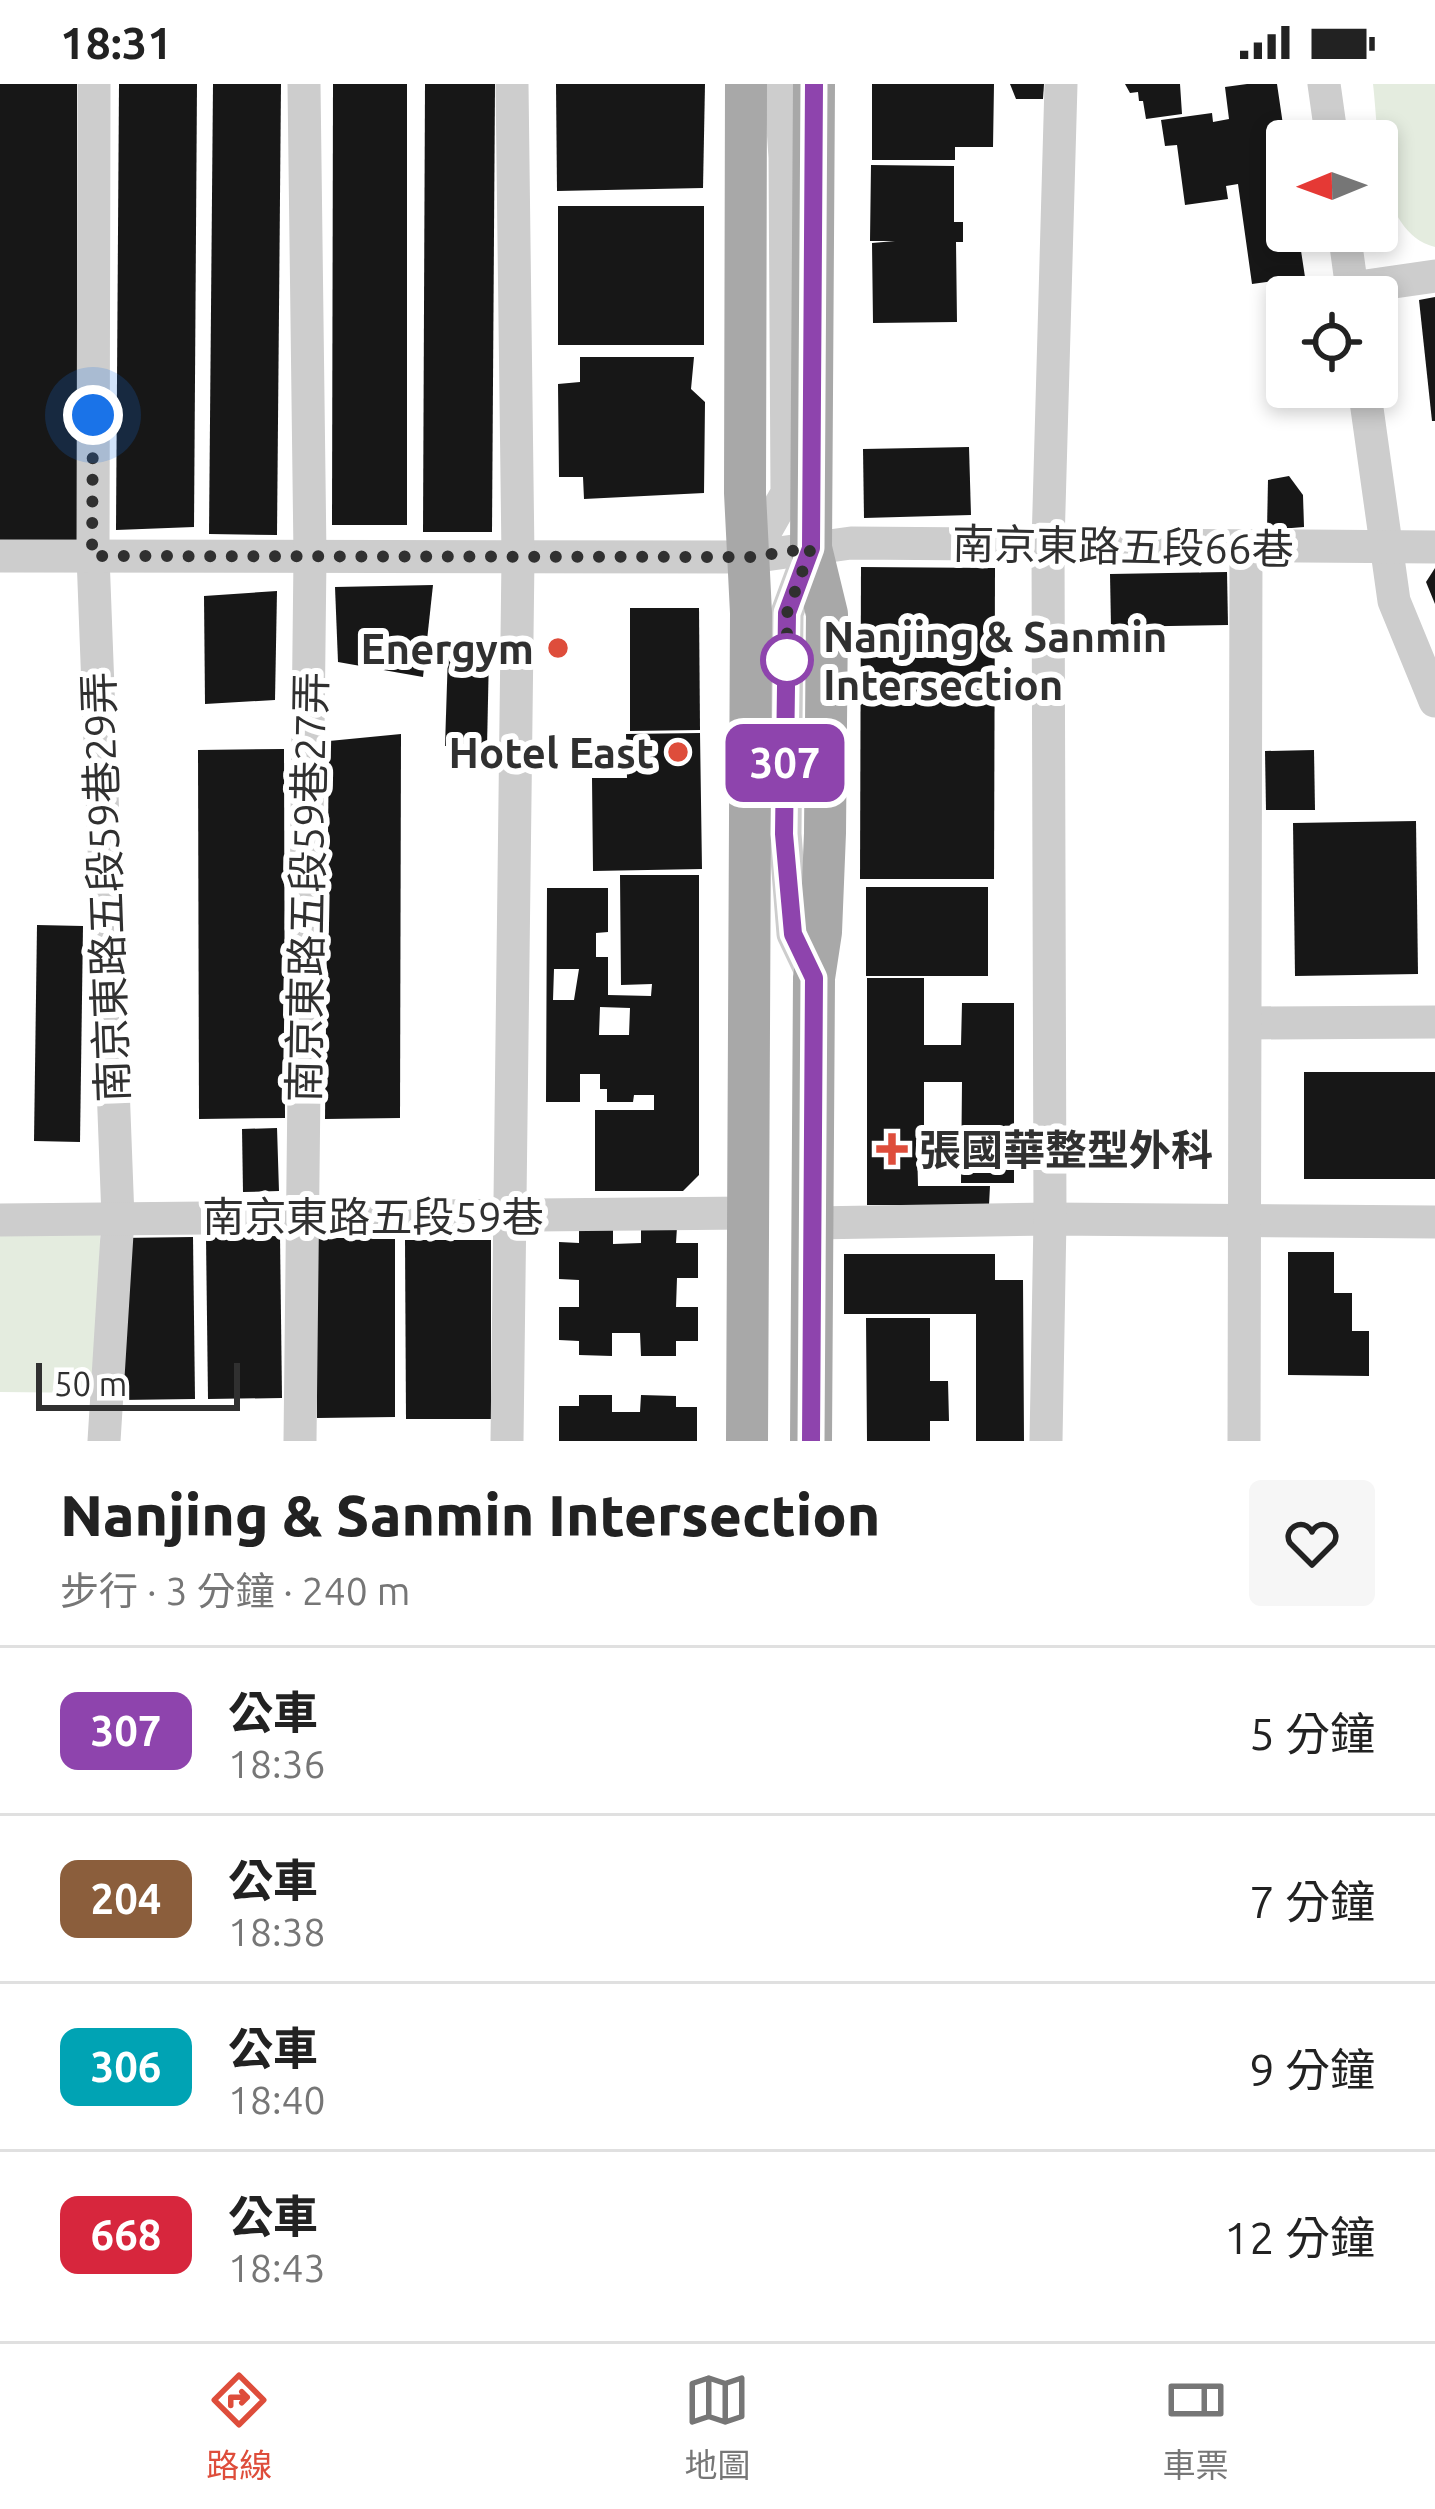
<!DOCTYPE html>
<html lang="zh-TW">
<head>
<meta charset="utf-8">
<style>
	body { margin:0; font-family:Ubuntu,"Noto Sans TC",sans-serif; background:#f6f6f6; color:#222; height:100vh; display:flex; flex-direction:column; font-size:45px; white-space:nowrap }
	* { box-sizing:border-box; margin:0 }
	p { font-size:39px; color:#767676 }
	.icon { flex:none; width:66px; height:66px; fill:none; stroke:currentColor; stroke-width:2; stroke-linecap:round; stroke-linejoin:round }
	.map { position:relative; height:1357px; overflow:hidden }
	.sheet { display:flex; flex-direction:column; background:#fff; flex:1 }
	.sheet>* { flex:none }
	.badge { padding:0 24px; border-radius:18px; font-size:42px; line-height:78px }
	.needle { width:78px; rotate:269deg }
	.fabs { position:absolute; left:1266px; top:36px; display:grid; gap:24px }
	.fabs a { display:grid; place-items:center; width:132px; height:132px; border-radius:12px; background:#fff; box-shadow:0 6px 18px #0003; font-size:60px }
	.scale { position:absolute; left:36px; bottom:30px; width:204px; box-sizing:border-box; padding-left:12px; border:6px solid #303030; border-top:0; font-size:33px; line-height:42px; white-space:nowrap; color:#303030; -webkit-text-stroke:9px #fff; paint-order:stroke }
	.you { position:absolute; width:60px; height:60px; margin:-30px; border:9px solid #fff; border-radius:50%; background:#1a73e8; box-shadow:0 0 0 18px #1a73e833 }
	.map>.badge { position:absolute; translate:-50% -50%; box-shadow:0 0 0 6px #fff }
	.round { display:grid; place-items:center; flex:none; width:126px; height:126px; border-radius:12px; background:#f6f6f6 }
	.head { display:flex; align-items:center; justify-content:space-between; height:204px; padding:0 60px }
	h1 { font-size:57px; font-weight:800; line-height:90px }
	ul { padding:0; list-style:none }
	li { display:flex; align-items:center; gap:36px; height:168px; padding:0 60px; border-top:3px solid #e0e0e0 }
	li div { flex:1 }
	li b { display:block; font-size:45px }
	li em { font-style:normal }
	li .badge { min-width:132px; font-weight:700; text-align:center }
	.status { display:flex; justify-content:space-between; align-items:center; height:84px; padding:0 60px; background:#fff; direction:ltr }
	.status svg { height:33px; fill:currentColor }
	.tabs { display:flex; justify-content:space-around; align-items:center; height:168px; border-top:3px solid #e0e0e0; background:#fff; font-size:33px; color:#767676 }
	.tabs a { display:grid; justify-items:center; gap:6px }
	.tabs .current { color:#de4d3b }
	.map>svg:first-child { display:block }
</style>
</head>
<body>
<div class="status"><b>18:31</b><svg viewBox="0 0 49 12"><path d="M0 12V9h3v3zM5 12V6h3v6zM10 12V3h3v9zM15 12V0h3v12zM26 1h20v11H26zM47 4h2v5h-2z"/></svg></div>
<div class="map">
<svg width="1435" height="1357" viewBox="0 0 1435 1357">
	<rect width="100%" height="100%" fill="#fff"/>
	<g fill="#e4ecdf">
		<path d="M1373,0H1435V163C1376,148 1379,49 1373,0Z"/>
		<polygon points="100,1141 99,1309 0,1308 0,1147"/>
	</g>
	<g fill="#171717" fill-rule="evenodd">
		<rect x="0" y="0" width="77" height="456"/>
		<polygon points="119,0 197,0 194,443 116,446"/>
		<polygon points="213,0 281,0 277,451 209,450"/>
		<polygon points="333,0 407,0 407,441 332,441"/>
		<polygon points="425,0 495,0 492,448 423,448"/>
		<polygon points="556,0 705,0 703,104 557,107"/>
		<polygon points="872,0 994,0 993,63 955,63 955,76 872,76"/>
		<polygon points="1010,0 1044,0 1043,15 1016,15"/>
		<polygon points="1125,0 1180,0 1182,30 1146,35 1143,17 1139,17 1138,8 1130,9"/>
		<polygon points="1247,0 1277,0 1287,68 1287,147 1298,147 1305,193 1252,200 1238,100 1226,102 1228,115 1185,121 1177,61 1165,62 1161,36 1212,29 1213,38 1229,35 1225,3"/>
		<polygon points="871,81 954,82 954,138 963,138 963,158 956,158 957,238 873,239 872,159 895,157 870,157"/>
		<rect x="558" y="122" width="146" height="139"/>
		<polygon points="1435,213 1435,337 1432,337 1419,216"/>
		<polygon points="580,273 694,273 691,305 705,318 704,409 584,415 583,393 559,393 558,300 580,298"/>
		<polygon points="969,363 971,431 864,434 863,365"/>
		<polygon points="1289,392 1303,411 1304,443 1267,446 1268,396"/>
		<polygon points="861,483 995,484 994,795 860,795"/>
		<polygon points="1435,484 1435,520 1426,498"/>
		<polygon points="1227,488 1228,541 1111,543 1110,490"/>
		<polygon points="433,501 423,593 338,578 335,503"/>
		<polygon points="277,507 275,616 205,620 204,512"/>
		<polygon points="630,524 699,524 700,646 630,647"/>
		<polygon points="448,569 489,570 487,663 445,662"/>
		<polygon points="700,649 702,785 593,787 592,694 627,694 626,650"/>
		<polygon points="401,650 400,1034 325,1035 329,657"/>
		<polygon points="284,665 285,1034 199,1035 198,666"/>
		<polygon points="1314,666 1315,726 1266,726 1265,667"/>
		<polygon points="1416,737 1418,890 1295,892 1293,739"/>
		<path d="M620,791H699V1091L683,1107H595V1026H654V1011H634L633,1018H607V1005H600V990H580V1018H546L547,804H608V848L596,849V873H608V911L651,912L652,900L621,901ZM554,885H579L574,916H553ZM600,923L630,924L629,951H599Z"/>
		<rect x="866" y="803" width="122" height="89"/>
		<polygon points="37,841 83,842 80,1058 34,1057"/>
		<polygon points="867,894 924,894 924,961 961,961 962,919 1014,919 1014,1099 961,1099 962,998 924,998 924,1061 917,1061 918,1102 990,1102 989,1121 867,1121"/>
		<rect x="1304" y="988" width="131" height="107"/>
		<polygon points="277,1044 279,1107 243,1108 242,1045"/>
		<polygon points="579,1143 613,1143 613,1160 641,1159 641,1143 677,1143 676,1159 698,1159 698,1194 677,1194 676,1223 698,1223 698,1257 676,1257 676,1272 641,1272 640,1249 612,1249 612,1272 579,1271 579,1257 559,1256 559,1223 579,1223 579,1196 559,1195 559,1158 579,1159"/>
		<polygon points="280,1152 282,1314 208,1315 206,1153"/>
		<polygon points="193,1153 195,1315 121,1316 119,1154"/>
		<polygon points="317,1154 395,1154 395,1333 317,1334"/>
		<polygon points="405,1156 491,1156 491,1335 406,1335"/>
		<polygon points="1288,1168 1334,1168 1334,1209 1352,1209 1352,1247 1369,1247 1369,1292 1288,1291"/>
		<polygon points="844,1170 995,1170 995,1196 1023,1196 1024,1357 976,1357 976,1230 844,1230"/>
		<polygon points="866,1234 930,1234 930,1297 948,1297 949,1337 930,1337 930,1357 867,1357"/>
		<polygon points="579,1311 612,1311 612,1328 640,1328 641,1311 676,1312 676,1323 697,1323 697,1357 559,1357 559,1322 579,1322"/>
	</g>
	<g fill="none" stroke-linecap="round" stroke-linejoin="round">
		<g stroke="#cdcdcd" stroke-width="33">
			<polyline points="94,0 93,472 118,1134 104,1357"/>
			<polyline points="1324,0 1332,57"/>
			<polyline points="1344,147 1353,213"/>
			<polyline points="1352,204 1435,192"/>
			<polyline points="1364,303 1394,517 1435,617"/>
			<polyline points="811,464 787,529 785,750 793,850 814,894"/>
			<polyline points="0,472 751,473 851,459 1435,463"/>
			<polyline points="751,473 787,409 785,73 780,0"/>
			<polyline points="1247,939 1435,938"/>
			<polyline points="0,1136 747,1129"/>
			<polyline points="813,1139 1050,1135 1435,1138"/>
			<polyline points="300,1357 310,472 304,0"/>
			<polyline points="507,1357 518,473 512,0"/>
			<polyline points="1046,1357 1050,1135 1048,460 1061,0"/>
			<polyline points="1244,1357 1246,464"/>
		</g>
		<g stroke="#a8a8a8" stroke-width="42">
			<polyline points="746,0 745,409 751,529 747,1357"/>
			<polyline points="811,1357 814,894 821,848 825,749 827,530 811,464 814,0"/>
		</g>
	</g>
	<g fill="none" stroke-linecap="round" stroke-linejoin="round">
		<defs>
			<polyline id="line" points="811,1357 814,894 793,850 784,750 787,529 811,464 814,0"/>
		</defs>
		<use href="#line" stroke="#fff" stroke-width="27"/>
		<use href="#line" stroke="#8e44ad" stroke-width="18"/>
		<polyline stroke="#303030" stroke-width="12" stroke-dasharray="0 21.6" points="93,331 92,472 751,473 811,464 787,529 787,576"/>
	</g>
	<g fill="#de4d3b" stroke="#fff" stroke-width="4.5">
		<circle cx="558" cy="564" r="12"/>
		<circle cx="678" cy="668" r="12"/>
		<path d="M886 1047h12v12h12v12h-12v12h-12v-12h-12v-12h12z"/>
	</g>
	<circle fill="#fff" stroke="#8e44ad" stroke-width="6" cx="787" cy="576" r="24"/>
	<g text-anchor="middle" dominant-baseline="central" stroke-width="12" stroke-linejoin="round" paint-order="stroke">
		<g font-size="42" fill="#303030" stroke="#fff">
			<text transform="translate(1123 462) rotate(1)">南京東路五段66巷</text>
			<text transform="translate(105 803) rotate(-92)">南京東路五段59巷29弄</text>
			<text transform="translate(307 803) rotate(-89)">南京東路五段59巷27弄</text>
			<text x="373" y="1132">南京東路五段59巷</text>
		</g>
		<g font-size="42" font-weight="bold" fill="#303030" stroke="#fff" text-anchor="start">
			<text x="823" y="552">Nanjing &amp; Sanmin<tspan x="823" dy="48">Intersection</tspan></text>
		</g>
		<g font-size="42" font-weight="bold" fill="#303030" stroke="#fff" text-anchor="end">
			<text x="534" y="564">Energym</text>
			<text x="654" y="668">Hotel East</text>
			<text x="919" y="1065" text-anchor="start">張國華整型外科</text>
		</g>
	</g>
</svg>
<div class="fabs">
<a><svg class="needle" viewBox="-14 -14 28 28"><path d="M0-13l5 13h-10z" fill="#e53935"/><path d="M0 13l5-13h-10z" fill="#767676"/></svg></a>
<a><svg class="icon" aria-label="locate" viewBox="0 0 24 24"><circle cx="12" cy="12" r="6"/><path d="M12 2v4M12 18v4M2 12h4M18 12h4"/></svg></a>
</div>
<div class="scale">50 m</div>
<div class="you" style="left:93px;top:331px"></div>
<b class="badge" style="left:785px;top:679px;background:#8e44ad;color:#fff">307</b>
</div>
<section class="sheet">
<div class="head"><div><h1>Nanjing &amp; Sanmin Intersection</h1><p>步行 · 3 分鐘 · 240 m</p></div><a class="round"><svg class="icon" aria-label="heart" viewBox="0 0 24 24"><path d="M12 20l-8-8c-3-5 5-10 8-4 3-6 11-1 8 4z"/></svg></a></div>
<ul>
<li><span class="badge" style="background:#8e44ad;color:#fff">307</span><div><b>公車</b><p>18:36</p></div><em>5 分鐘</em></li>
<li><span class="badge" style="background:#8b5e3c;color:#fff">204</span><div><b>公車</b><p>18:38</p></div><em>7 分鐘</em></li>
<li><span class="badge" style="background:#00a3b4;color:#fff">306</span><div><b>公車</b><p>18:40</p></div><em>9 分鐘</em></li>
<li><span class="badge" style="background:#d7263d;color:#fff">668</span><div><b>公車</b><p>18:43</p></div><em>12 分鐘</em></li>
</ul>
</section>
<nav class="tabs">
<a class="current"><svg class="icon" aria-label="directions" viewBox="0 0 24 24"><path d="M12 3l9 9-9 9-9-9zM9 14v-3h6M13 9l2 2-2 2"/></svg>路線</a>
<a><svg class="icon" aria-label="map" viewBox="0 0 24 24"><path d="M3 6l6-2 6 2 6-2v14l-6 2-6-2-6 2zM9 4v14M15 6v14"/></svg>地圖</a>
<a><svg class="icon" aria-label="tickets" viewBox="0 0 24 24"><path d="M3 7h18v10H3zM15 7v10"/></svg>車票</a>
</nav>
</body>
</html>
